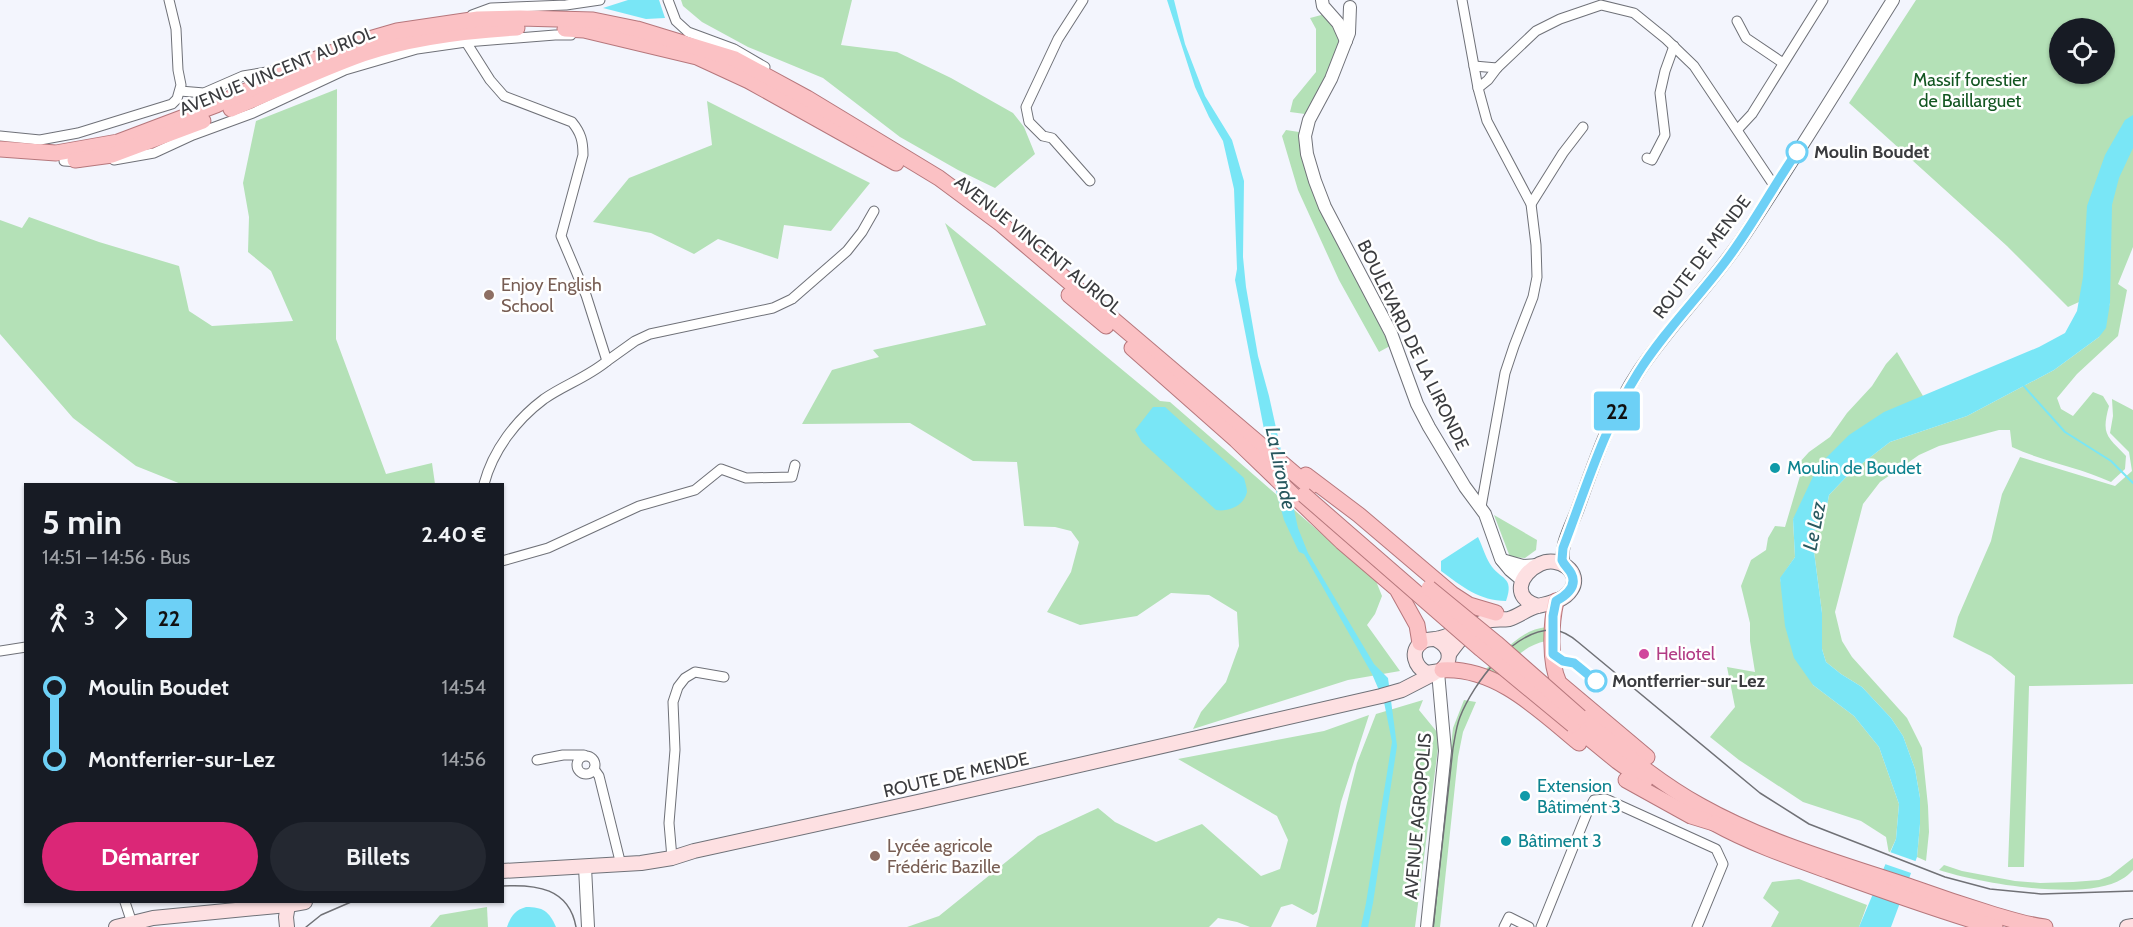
<!DOCTYPE html>
<html lang="fr">
<head>
<meta charset="utf-8">
<style>
	body { margin:0; font-family:Cabin,sans-serif; background:#242831; color:#f1f3f6; height:100vh; display:flex; flex-direction:column; font-size:22px; white-space:nowrap }
	* { box-sizing:border-box; margin:0 }
	p { font-size:20px; color:#9ea1a6 }
	.icon { flex:none; width:33px; height:33px; fill:none; stroke:currentColor; stroke-width:2; stroke-linecap:round; stroke-linejoin:round }
	.map { position:relative; flex:1; overflow:hidden }
	.panel { position:absolute; left:24px; top:483px; width:480px; height:420px; display:flex; flex-direction:column; background:#171b24; border-radius:0px; box-shadow:0 2px 4px #0004 }
	.panel>* { flex:none }
	.badge { padding:0 12px; border-radius:4px; font-size:21px; line-height:39px }
	.fabs { position:absolute; left:2049px; top:18px; display:grid; gap:12px }
	.fabs a { display:grid; place-items:center; width:66px; height:66px; border-radius:50%; background:#171b24; box-shadow:0 2px 4px #0004; font-size:30px }
	.map>.badge { position:absolute; translate:-50% -50%; box-shadow:0 0 0 3px #fff }
	.legs { display:flex; align-items:center; gap:9px; height:66px; padding:0 18px; font-size:20px }
	.legs p { margin-inline-start:auto }
	.head { display:flex; align-items:center; justify-content:space-between; height:102px; padding:0 18px }
	h1 { font-size:33px; font-weight:700; line-height:45px }
	.action { display:flex; gap:12px; margin-top:auto; padding:12px 18px }
	.action a { flex:1; height:69px; border-radius:36px; background:#db2777; color:#fff; font-size:24px; font-weight:700; line-height:69px; text-align:center }
	.action a+a { background:#242831; color:#f1f3f6 }
	ul { padding:0 18px; list-style:none }
	li { display:flex; align-items:center; gap:21px; height:72px; font-size:22px }
	li i { display:grid; place-items:center; width:9px; height:100%; margin:0 8px; background:currentColor }
	li i::after { content:''; width:15px; height:15px; margin:-8px; border:4px solid; border-radius:50%; background:#171b24 }
	li p { margin-inline-start:auto }
	li:first-child i { background:linear-gradient(#0000 50%,currentColor 0) }
	li:last-child i { background:linear-gradient(currentColor 50%,#0000 0) }
	.map>svg:first-child { display:block }
</style>
</head>
<body>
<div class="map">
<svg width="2133" height="927" viewBox="0 0 2133 927">
	<rect width="100%" height="100%" fill="#f3f5fd"/>
	<g fill="#b4e1b7" fill-rule="evenodd">
		<polygon points="681,0 852,0 841,45 897,52 951,78 1013,113 1024,127 1035,154 995,188 958,170 900,137 823,78 748,47 702,22 683,6"/>
		<path d="M1916,0H2133V247L2118,284L2127,290L2118,336L2077,374L2057,398L2061,409L2073,416L2093,392L2103,396L2109,406C2101,435 2107,436 2126,456L2125,469L2111,482C2079,467 2044,462 2012,447L2010,430H1999L1939,446L1919,455L1880,482L1863,504L1835,612L1842,641L1852,657L1907,718L1922,748L1928,806L1929,832L1926,861L1917,857L1920,824V798L1915,769L1903,736L1891,718L1862,687L1841,674L1826,662L1822,649V613L1812,536L1826,511L1829,495L1851,472L1890,442L1967,416L2054,370L2099,337L2110,303V288L2068,307L2007,246L1849,103ZM2060,28H2104V74H2060Z"/>
		<path d="M1325,14C1329,19 1335,24 1337,30C1345,54 1317,93 1305,114L1290,112L1293,100L1316,72V29L1310,18Z"/>
		<polygon points="337,89 336,339 386,474 432,463 435,484 181,484 136,466 73,418 0,334 0,220 22,228 29,217 99,242 179,266 189,311 212,326 293,321 271,271 248,252 249,217 243,183 256,121"/>
		<polygon points="707,101 870,183 831,231 784,225 778,259 718,239 694,254 651,233 593,222 629,178 712,145"/>
		<path d="M1286,130L1299,132C1302,177 1322,213 1342,252C1359,283 1374,314 1390,346L1379,352L1339,280L1298,190L1282,136Z"/>
		<polygon points="945,223 1160,401 1170,402 1376,581 1382,596 1375,614 1367,625 1400,671 1348,680 1193,729 1201,712 1226,682 1239,646 1237,612 1209,595 1171,593 1137,616 1080,625 1047,612 1071,572 1079,542 1071,531 1055,527 1024,526 1017,462 973,461 910,423 802,424 832,370 879,357 873,350 986,325"/>
		<polygon points="1897,352 1923,396 1793,519 1795,557 1780,579 1813,685 1854,716 1879,747 1899,804 1896,839 1889,854 1886,837 1861,821 1803,802 1739,760 1710,737 1735,707 1727,667 1755,672 1750,641 1750,623 1741,586 1751,560 1766,550 1768,538 1775,526 1785,527 1800,476 1799,463 1809,452 1830,437 1847,413 1872,386 1886,364"/>
		<polygon points="2112,399 2133,410 2133,684 2029,686 2024,867 2008,867 2015,676 1991,656 1953,637 1958,617 1991,541 2002,494 2020,457 2115,486 2132,471 2129,452 2110,433 2113,416"/>
		<polygon points="1494,515 1537,540 1536,550 1525,558 1510,557"/>
		<path d="M1547,627L1546,641C1524,645 1510,663 1495,677L1484,671C1502,654 1520,629 1547,627Z"/>
		<polygon points="1423,700 1419,710 1437,732 1438,748 1415,927 1316,927 1357,763 1376,714"/>
		<polygon points="1464,700 1476,702 1463,732 1458,757 1440,927 1430,927 1453,728"/>
		<polygon points="1369,715 1341,802 1317,912 1313,915 1292,904 1281,907 1271,927 1250,927 1237,922 1218,918 1209,927 907,927 939,916 1038,836 1098,808 1115,822 1156,842 1202,824 1261,876 1280,869 1288,840 1277,816 1178,759 1324,731"/>
		<path d="M2133,858V870C2130,873 2126,877 2122,879C2086,902 1978,883 1939,870L1944,865L1962,871L2015,881L2040,883L2073,882L2099,880L2110,876Z"/>
		<polygon points="1799,879 1867,905 1859,927 1771,927 1779,912 1763,898 1772,882"/>
		<polygon points="487,907 488,927 430,927 440,915"/>
	</g>
	<g fill="#79e6f6">
		<polygon points="628,0 659,0 665,18 646,19 603,8"/>
		<polygon points="1167,0 1174,0 1185,44 1205,96 1232,140 1244,181 1243,257 1246,287 1258,356 1269,396 1298,528 1308,553 1374,664 1388,678 1397,746 1373,903 1368,927 1361,927 1366,903 1392,742 1384,702 1372,674 1304,554 1299,552 1284,520 1276,491 1235,280 1237,269 1234,189 1223,141 1209,117 1195,87"/>
		<polygon points="2133,115 2133,148 2119,178 2112,205 2110,303 2106,328 2099,337 2054,370 1967,416 1890,442 1851,472 1829,495 1826,511 1812,536 1822,613 1822,649 1826,662 1841,674 1862,687 1891,718 1903,736 1915,769 1920,798 1920,824 1917,857 1891,927 1859,927 1896,839 1899,804 1879,747 1854,716 1813,685 1794,658 1785,626 1780,578 1795,557 1793,519 1818,466 1849,435 1884,412 2039,347 2065,333 2077,311 2083,277 2087,206 2105,155 2125,120"/>
		<path d="M1153,407H1165L1244,478C1245,482 1247,488 1247,492C1244,506 1228,512 1216,510L1142,442L1135,430Z"/>
		<path d="M1478,537C1482,545 1485,556 1490,564C1500,580 1515,576 1506,601C1480,601 1461,586 1441,571V561Z"/>
		<path d="M526,907C543,907 549,911 556,927H507C511,916 515,910 526,907Z"/>
	</g>
	<polygon fill="#f3f5fd" points="1887,851 1918,862 1914,874 1882,863"/>
	<g fill="none" stroke-linecap="round" stroke-linejoin="round">
		<polyline stroke="#79e6f6" stroke-width="2" points="2022,384 2065,432 2111,461 2133,483"/>
		<defs>
			<g id="minor">
				<polyline points="668,0 676,21 688,32 734,49 765,67"/>
				<polyline points="1083,0 1058,39 1026,107 1029,122 1043,136 1052,138 1090,181"/>
				<polyline points="1462,0 1478,88 1487,121 1531,204 1536,245 1537,277 1533,297 1514,346 1505,373 1481,507"/>
				<polyline points="472,15 491,8 566,5 600,0"/>
				<polyline points="1737,21 1746,38 1783,63"/>
				<path d="M466,42L490,80L504,96L572,122C581,133 583,141 583,155L561,236L586,295L607,361C588,377 564,385 544,399C516,420 493,450 484,484"/>
				<polyline points="1474,66 1497,68"/>
				<polyline points="1478,88 1488,80 1497,68 1536,31 1560,19 1601,5 1634,13 1666,39 1694,66 1775,187"/>
				<polyline points="180,91 204,93 243,76 279,70"/>
				<polyline points="1738,129 1752,114 1823,0"/>
				<polyline points="0,136 40,140 78,133 172,104 177,99 181,85 178,70 176,29 169,0"/>
				<polyline points="1647,158 1652,160 1665,135 1660,93 1665,71 1674,46"/>
				<polyline points="114,160 154,153 193,135 253,113 345,70 417,49 466,42 555,35 571,35"/>
				<polyline points="64,161 80,162"/>
				<polyline points="1531,204 1563,153 1583,127"/>
				<polyline points="607,361 635,341 650,334 773,308 792,299 847,251 862,232 874,211"/>
				<polyline points="502,561 548,548 639,506 695,490 721,469 746,478 792,477 795,465"/>
				<polyline points="0,651 26,647"/>
				<circle cx="586" cy="765" r="9"/>
				<polyline points="537,760 563,755 584,755"/>
				<polyline points="594,769 599,776 621,865"/>
				<polyline points="672,858 669,823 675,750 673,702 678,687 685,678 695,672 724,677"/>
				<polyline points="125,902 132,923"/>
				<polyline points="1504,927 1509,917 1529,927"/>
				<polyline points="1541,927 1587,813 1594,800 1606,799 1716,849 1723,864 1697,927"/>
			</g>
			<g id="tertiary">
				<polyline points="1322,0 1323,6 1338,23 1346,41"/>
				<polyline points="1350,7 1349,33 1331,79 1309,120 1305,136 1307,154 1315,181 1325,207 1391,333 1417,404 1429,427 1465,487 1485,514 1501,559 1510,570 1522,580"/>
				<polyline points="1502,560 1523,566 1538,565"/>
				<path d="M1564,564C1558,547 1573,523 1578,508C1595,461 1611,413 1639,371C1671,323 1713,283 1745,234C1796,157 1844,78 1893,0"/>
				<polyline points="585,867 588,927"/>
				<polyline points="1427,927 1445,751 1438,672"/>
			</g>
			<g id="secondary">
				<path d="M1437,640C1451,647 1453,661 1440,671L1427,673C1415,667 1409,651 1422,642C1428,638 1434,640 1440,638C1450,636 1458,631 1466,626"/>
				<path d="M1449,654C1459,640 1472,623 1491,620C1497,619 1503,620 1509,619C1519,616 1528,608 1538,606C1549,603 1564,601 1571,590C1583,572 1558,555 1540,564C1519,574 1511,598 1538,606"/>
				<polyline points="502,871 641,863 672,858 694,851 922,801 1381,696 1402,690 1433,674"/>
				<polyline points="116,927 153,918 288,905 305,902"/>
				<polyline points="287,927 286,917 288,905"/>
				<polyline points="2127,927 2133,926"/>
			</g>
			<g id="primary">
				<polyline points="565,29 584,30 697,57 749,81 896,163"/>
				<path d="M231,109C275,91 318,70 363,54C412,37 465,31 517,28"/>
				<polyline points="0,149 56,153 118,142 216,105 304,64 359,42 397,31 478,19 520,18 593,20 637,29 735,59 807,98 939,178 1001,224 1310,487"/>
				<polyline points="75,160 112,155 203,121"/>
				<polyline points="1069,295 1106,326"/>
				<polyline points="1132,348 1236,440 1342,542 1397,589 1417,625 1420,643"/>
				<polyline points="1306,475 1359,515 1452,594 1469,605 1496,613"/>
				<path d="M1556,601C1551,623 1549,662 1559,683L1647,757"/>
				<path d="M1442,670C1497,667 1540,711 1579,743"/>
				<path d="M1580,717C1618,748 1657,782 1701,806C1767,843 1842,864 1914,888C1939,897 1966,906 1992,914C2009,919 2027,925 2045,927"/>
				<polyline points="1573,725 1617,761 1645,781"/>
				<polyline points="1626,780 1691,816 1717,824"/>
				<path d="M1714,823C1750,843 1790,857 1829,871C1884,891 1939,911 1995,927"/>
			</g>
		</defs>
		<use href="#minor" stroke="#6f7178" stroke-width="11"/>
		<use href="#tertiary" stroke="#6f7178" stroke-width="14"/>
		<use href="#secondary" stroke="#6f7178" stroke-width="16"/>
		<use href="#primary" stroke="#b6777c" stroke-width="17"/>
		<use href="#minor" stroke="#fff" stroke-width="9"/>
		<use href="#tertiary" stroke="#fff" stroke-width="12"/>
		<use href="#secondary" stroke="#fde0e2" stroke-width="14"/>
		<use href="#primary" stroke="#fbc1c4" stroke-width="15"/>
		<g stroke="#707176" stroke-width="1.5">
			<path d="M502,886C536,884 569,888 576,927"/>
			<polyline points="306,927 321,915 351,902"/>
			<path d="M1433,927L1453,748C1455,738 1456,727 1460,717C1473,684 1514,628 1554,630C1563,631 1571,636 1578,642L1760,793L1809,824L1945,877L1990,889L2041,894L2133,891"/>
		</g>
		<defs>
			<g id="primary-bridge">
				<polyline points="1304,495 1481,649 1573,725"/>
				<polyline points="1429,588 1496,643 1580,717"/>
			</g>
		</defs>
		<use href="#primary-bridge" stroke="#b6777c" stroke-width="17" stroke-linecap="butt"/>
		<use href="#primary-bridge" stroke="#fbc1c4" stroke-width="15"/>
	</g>
	<g fill="none" stroke-linecap="round" stroke-linejoin="round">
		<defs>
			<path id="line-1" d="M1596,681L1574,663L1563,661L1553,654V616L1556,601C1567,595 1578,586 1571,573C1568,568 1564,565 1562,560L1563,548C1586,488 1604,427 1638,373C1663,333 1697,299 1725,262C1752,227 1772,188 1797,152"/>
		</defs>
		<use href="#line-1" stroke="#fff" stroke-width="14"/>
		<use href="#line-1" stroke="#6dd0f6" stroke-width="9"/>
	</g>
	<g fill="#fff" stroke="#6dd0f6" stroke-width="3">
		<circle cx="1797" cy="152" r="10"/>
		<circle cx="1596" cy="681" r="10"/>
	</g>
	<g fill="#8d6e63" stroke="#fff" stroke-width="2">
		<circle cx="489" cy="295" r="6"/>
		<circle cx="875" cy="856" r="6"/>
	</g>
	<g fill="#0f9aa8" stroke="#fff" stroke-width="2">
		<circle cx="1775" cy="468" r="6"/>
		<circle cx="1525" cy="796" r="6"/>
		<circle cx="1506" cy="841" r="6"/>
	</g>
	<circle fill="#d1479c" stroke="#fff" stroke-width="2" cx="1644" cy="654" r="6"/>
	<g text-anchor="middle" dominant-baseline="central" stroke-width="5" stroke-linejoin="round" paint-order="stroke">
		<g font-size="18" fill="#3b3c3f" stroke="#fff">
			<text transform="translate(277 71) rotate(-22)">AVENUE VINCENT AURIOL</text>
			<text transform="translate(1038 245) rotate(39)">AVENUE VINCENT AURIOL</text>
			<text transform="translate(1702 257) rotate(-53)">ROUTE DE MENDE</text>
			<text transform="translate(1413 345) rotate(64)">BOULEVARD DE LA LIRONDE</text>
			<text transform="translate(956 775) rotate(-13)">ROUTE DE MENDE</text>
			<text transform="translate(1418 816) rotate(-85)">AVENUE AGROPOLIS</text>
		</g>
		<g font-size="18" fill="#125621" stroke="#fff">
			<text x="1970" y="80">Massif forestier<tspan x="1970" dy="21">de Baillarguet</tspan></text>
		</g>
		<g font-size="18" font-weight="bold" fill="#3b3c3f" stroke="#fff" text-anchor="start">
			<text x="1814" y="152">Moulin Boudet</text>
			<text x="1612" y="681">Montferrier-sur-Lez</text>
		</g>
		<g font-size="18" fill="#785e54" stroke="#fff" text-anchor="start">
			<text x="501" y="285">Enjoy English<tspan x="501" dy="21">School</tspan></text>
			<text x="887" y="846">Lycée agricole<tspan x="887" dy="21">Frédéric Bazille</tspan></text>
		</g>
		<g font-size="18" fill="#0d838f" stroke="#fff" text-anchor="start">
			<text x="1787" y="468">Moulin de Boudet</text>
			<text x="1537" y="786">Extension<tspan x="1537" dy="21">Bâtiment 3</tspan></text>
			<text x="1518" y="841">Bâtiment 3</text>
		</g>
		<g font-size="18" fill="#b23c85" stroke="#fff" text-anchor="start">
			<text x="1656" y="654">Heliotel</text>
		</g>
		<g font-size="20" font-style="italic" fill="#28585f" stroke="#fff">
			<text transform="translate(1281 468) rotate(78)">La Lironde</text>
			<text transform="translate(1814 526) rotate(-79)">Le Lez</text>
		</g>
	</g>
</svg>
<div class="fabs">
<a><svg class="icon" aria-label="locate" viewBox="0 0 24 24"><circle cx="12" cy="12" r="6"/><path d="M12 2v4M12 18v4M2 12h4M18 12h4"/></svg></a>
</div>
<b class="badge" style="left:1617px;top:411px;background:#6dd0f6;color:#111">22</b>
<section class="panel">
<div class="head"><div><h1>5 min</h1><p>14:51 – 14:56 · Bus</p></div><b>2.40 €</b></div>
<div class="legs"><svg class="icon" aria-label="walk" viewBox="0 0 24 24"><circle cx="13" cy="4" r="2"/><path d="M13 8l-2 6 4 7M11 14l-3 7M7 12l3-4h3l4 4"/></svg>3<svg class="icon" aria-label="forward" viewBox="0 0 24 24"><path d="M9 5l7 7-7 7"/></svg><b class="badge" style="background:#6dd0f6;color:#111">22</b></div>
<ul>
<li><i style="color:#6dd0f6"></i><b>Moulin Boudet</b><p>14:54</p></li>
<li><i style="color:#6dd0f6"></i><b>Montferrier-sur-Lez</b><p>14:56</p></li>
</ul>
<div class="action"><a>Démarrer</a><a>Billets</a></div>
</section>
</div>
</body>
</html>
